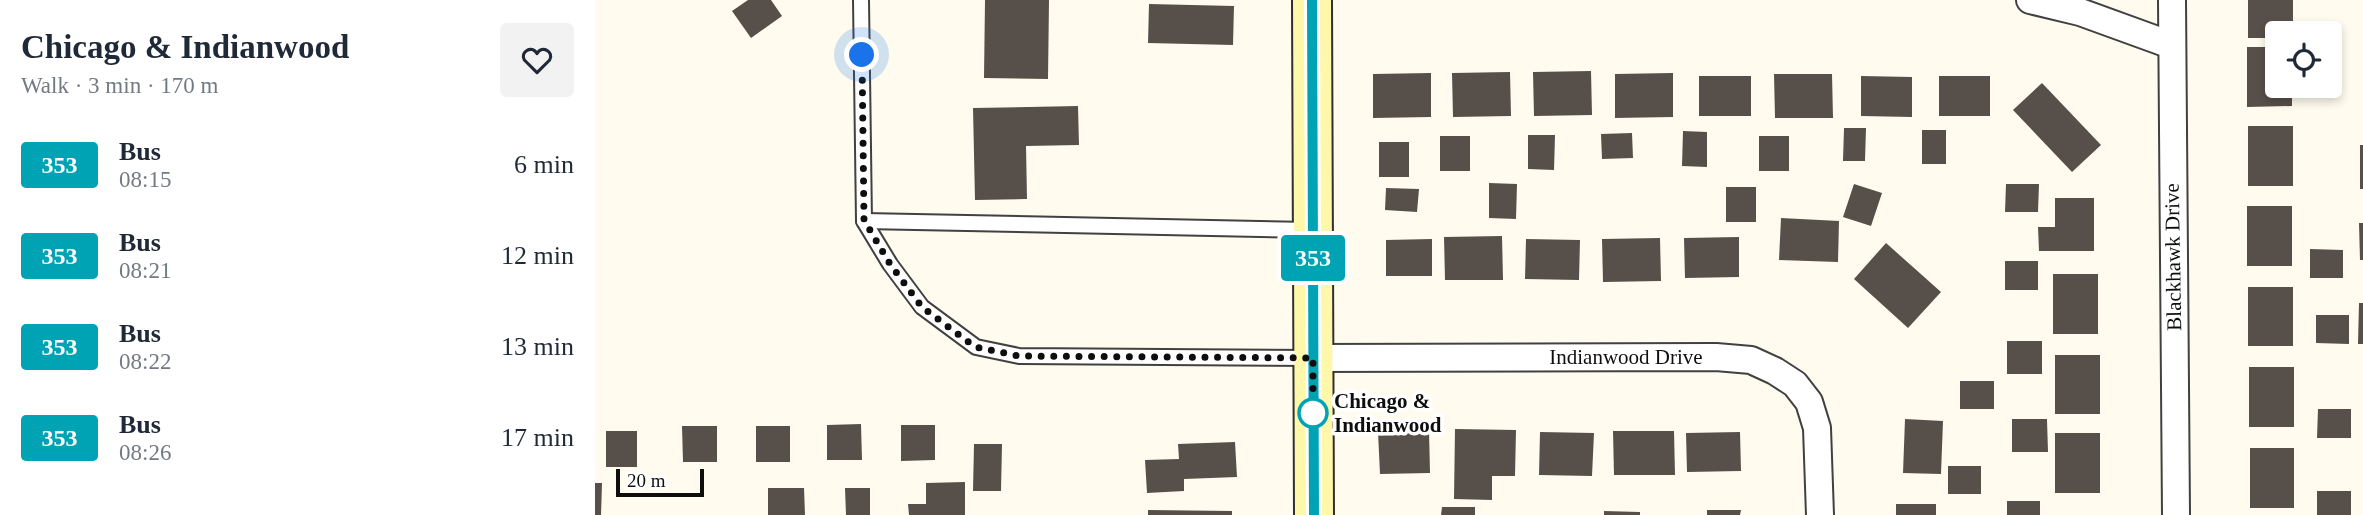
<!DOCTYPE html>
<html lang="en">
<head>
<meta charset="utf-8">
<style>
	body { margin:0; font-family:Georgia,serif; background:#f2f2f3; color:#1f2937; height:100vh; display:flex; flex-direction:column; font-size:26px; white-space:nowrap }
	* { box-sizing:border-box; margin:0 }
	p { font-size:23px; color:#747a83 }
	.icon { flex:none; width:38px; height:38px; fill:none; stroke:currentColor; stroke-width:2; stroke-linecap:round; stroke-linejoin:round }
	.map { position:relative; flex:1; overflow:hidden }
	.sheet { display:flex; flex-direction:column; background:#fff; width:595px }
	.sheet>* { flex:none }
	.badge { padding:0 14px; border-radius:5px; font-size:24px; line-height:46px }
	.fabs { position:absolute; left:1670px; top:21px; display:grid; gap:14px }
	.fabs a { display:grid; place-items:center; width:77px; height:77px; border-radius:7px; background:#fff; box-shadow:0 4px 10px #0003; font-size:35px }
	.scale { position:absolute; left:21px; bottom:18px; width:88px; box-sizing:border-box; padding-left:7px; border:4px solid #0e0e0e; border-top:0; font-size:19px; line-height:24px; white-space:nowrap; color:#0e0e0e; -webkit-text-stroke:5px #fff; paint-order:stroke }
	.you { position:absolute; width:35px; height:35px; margin:-18px; border:5px solid #fff; border-radius:50%; background:#1a73e8; box-shadow:0 0 0 10px #1a73e833 }
	.map>.badge { position:absolute; translate:-50% -50%; box-shadow:0 0 0 4px #fff }
	.round { display:grid; place-items:center; flex:none; width:74px; height:74px; border-radius:7px; background:#f2f2f3 }
	.headline { display:flex; align-items:center; justify-content:space-between; height:119px; padding:0 21px }
	h1 { font-size:33px; font-weight:700; line-height:52px }
	ul { padding:0; list-style:none }
	li { display:flex; align-items:center; gap:21px; height:91px; padding:0 21px }
	li div { flex:1 }
	li b { display:block; font-size:26px }
	li em { font-style:normal }
	li .badge { min-width:77px; font-weight:700; text-align:center }
	main { display:flex; flex:1; min-height:0 }
	.map>svg:first-child { display:block }
</style>
</head>
<body>
<main>
<section class="sheet">
<div class="headline"><div><h1>Chicago &amp; Indianwood</h1><p>Walk · 3 min · 170 m</p></div><a class="round"><svg class="icon" aria-label="heart" viewBox="0 0 24 24"><path d="M12 20l-8-8c-3-5 5-10 8-4 3-6 11-1 8 4z"/></svg></a></div>
<ul>
<li><span class="badge" style="background:#00a3b4;color:#fff">353</span><div><b>Bus</b><p>08:15</p></div><em>6 min</em></li>
<li><span class="badge" style="background:#00a3b4;color:#fff">353</span><div><b>Bus</b><p>08:21</p></div><em>12 min</em></li>
<li><span class="badge" style="background:#00a3b4;color:#fff">353</span><div><b>Bus</b><p>08:22</p></div><em>13 min</em></li>
<li><span class="badge" style="background:#00a3b4;color:#fff">353</span><div><b>Bus</b><p>08:26</p></div><em>17 min</em></li>
</ul>
</section>
<div class="map">
<svg width="1768" height="515" viewBox="0 0 1768 515">
	<rect width="100%" height="100%" fill="#fffcef"/>
	<g fill="#574f4a">
		<polygon points="153,0 176,0 187,16 156,38 137,11"/>
		<polygon points="390,0 454,0 453,79 389,78"/>
		<polygon points="1653,0 1698,0 1698,33 1682,33 1682,38 1653,38"/>
		<polygon points="554,4 639,6 638,45 553,43"/>
		<polygon points="1652,47 1682,47 1682,86 1697,86 1697,106 1652,107"/>
		<polygon points="996,71 997,115 939,116 938,72"/>
		<polygon points="915,72 916,116 858,117 857,73"/>
		<polygon points="836,73 836,117 778,118 778,74"/>
		<polygon points="1078,73 1078,117 1020,118 1020,74"/>
		<polygon points="1179,74 1237,74 1238,118 1180,118"/>
		<rect x="1104" y="76" width="52" height="40"/>
		<polygon points="1266,76 1317,77 1317,117 1266,116"/>
		<rect x="1344" y="76" width="51" height="40"/>
		<polygon points="1447,83 1506,145 1477,172 1418,110"/>
		<polygon points="483,106 484,145 431,146 432,199 380,200 378,108"/>
		<rect x="1653" y="126" width="45" height="60"/>
		<polygon points="1249,128 1271,128 1270,161 1248,161"/>
		<rect x="1327" y="130" width="24" height="34"/>
		<polygon points="1088,131 1112,132 1112,167 1087,166"/>
		<polygon points="1037,133 1038,158 1007,159 1006,134"/>
		<polygon points="933,135 960,135 959,170 933,169"/>
		<rect x="845" y="136" width="30" height="35"/>
		<rect x="1164" y="136" width="30" height="35"/>
		<rect x="784" y="142" width="30" height="35"/>
		<rect x="1765" y="145" width="3" height="44"/>
		<polygon points="894,183 922,184 921,219 894,218"/>
		<polygon points="1259,184 1287,193 1276,226 1248,217"/>
		<polygon points="1411,184 1444,184 1443,212 1410,212"/>
		<rect x="1131" y="187" width="30" height="35"/>
		<polygon points="791,188 824,189 822,212 790,210"/>
		<polygon points="1460,198 1499,198 1499,251 1444,251 1443,227 1460,227"/>
		<rect x="1652" y="206" width="45" height="60"/>
		<polygon points="1186,218 1244,221 1243,262 1184,260"/>
		<polygon points="1764,223 1768,223 1768,260 1765,260"/>
		<polygon points="907,236 908,280 850,280 849,237"/>
		<polygon points="1144,237 1144,277 1090,278 1089,238"/>
		<polygon points="1065,238 1066,281 1008,282 1007,239"/>
		<polygon points="837,239 837,276 791,276 791,240"/>
		<polygon points="931,239 985,240 984,280 930,279"/>
		<polygon points="1291,243 1346,292 1313,328 1259,279"/>
		<polygon points="1715,249 1748,250 1748,278 1715,278"/>
		<rect x="1410" y="261" width="33" height="29"/>
		<rect x="1458" y="274" width="45" height="60"/>
		<rect x="1653" y="287" width="45" height="59"/>
		<polygon points="1764,303 1768,303 1768,344 1763,344"/>
		<polygon points="1721,315 1754,315 1754,344 1721,343"/>
		<rect x="1412" y="341" width="35" height="33"/>
		<rect x="1460" y="355" width="45" height="59"/>
		<rect x="1654" y="367" width="45" height="60"/>
		<rect x="1365" y="381" width="34" height="28"/>
		<polygon points="1723,409 1756,409 1756,438 1722,438"/>
		<polygon points="1310,419 1348,421 1346,474 1308,473"/>
		<polygon points="1417,419 1452,419 1453,452 1417,452"/>
		<polygon points="266,424 267,460 232,460 232,425"/>
		<polygon points="306,425 340,425 340,460 306,461"/>
		<polygon points="87,426 122,426 122,462 88,462"/>
		<rect x="161" y="426" width="34" height="36"/>
		<polygon points="860,429 921,430 920,476 897,476 897,500 859,499"/>
		<polygon points="834,430 835,473 785,474 783,432"/>
		<rect x="11" y="431" width="31" height="36"/>
		<polygon points="1018,431 1079,431 1080,475 1019,475"/>
		<polygon points="945,432 999,433 997,476 944,475"/>
		<polygon points="1145,432 1146,471 1092,472 1091,433"/>
		<rect x="1460" y="433" width="45" height="60"/>
		<polygon points="640,442 642,477 589,479 589,491 552,493 550,460 584,459 583,444"/>
		<polygon points="379,444 407,444 406,491 378,491"/>
		<rect x="1655" y="448" width="44" height="60"/>
		<rect x="1353" y="466" width="33" height="28"/>
		<polygon points="370,482 370,515 314,515 313,504 331,504 331,483"/>
		<polygon points="0,483 7,483 6,515 0,515"/>
		<polygon points="173,488 209,488 210,515 173,515"/>
		<polygon points="250,488 275,488 275,515 251,515"/>
		<rect x="1722" y="491" width="34" height="24"/>
		<rect x="1412" y="501" width="33" height="14"/>
		<rect x="1301" y="504" width="40" height="11"/>
		<polygon points="847,507 880,507 880,515 846,515"/>
		<polygon points="553,510 637,511 637,515 553,515"/>
		<polygon points="1112,510 1146,510 1145,515 1112,515"/>
		<polygon points="1009,511 1045,512 1045,515 1009,515"/>
	</g>
	<g fill="none" stroke-linecap="round" stroke-linejoin="round">
		<defs>
			<g id="lane">
				<polyline points="266,0 269,221 295,264 327,307 381,347 424,356 718,358"/>
				<polyline points="269,221 715,230"/>
			</g>
			<g id="street">
				<polyline points="1435,0 1485,12 1576,45"/>
				<polyline points="1577,0 1581,515"/>
				<polyline points="718,358 1121,357 1156,360 1180,371 1200,384 1214,402 1222,428 1225,515"/>
			</g>
			<polyline id="secondary" points="717,0 719,515"/>
		</defs>
		<use href="#lane" stroke="#414141" stroke-width="18"/>
		<use href="#street" stroke="#414141" stroke-width="30"/>
		<use href="#secondary" stroke="#303030" stroke-width="42"/>
		<use href="#lane" stroke="#fff" stroke-width="14"/>
		<use href="#street" stroke="#fff" stroke-width="26"/>
		<use href="#secondary" stroke="#fff7aa" stroke-width="38"/>
	</g>
	<g fill="none" stroke-linecap="round" stroke-linejoin="round">
		<defs>
			<polyline id="line" points="717,0 719,515"/>
		</defs>
		<use href="#line" stroke="#fff" stroke-width="16"/>
		<use href="#line" stroke="#00a3b4" stroke-width="10"/>
		<polyline stroke="#0e0e0e" stroke-width="7" stroke-dasharray="0 12.6" points="267,55 269,220 295,264 327,307 380,347 424,356 718,358 718,413"/>
	</g>
	<circle fill="#fff" stroke="#00a3b4" stroke-width="3.5" cx="718" cy="413" r="14"/>
	<g text-anchor="middle" dominant-baseline="central" stroke-width="7" stroke-linejoin="round" paint-order="stroke">
		<g font-size="21" fill="#0e0e0e" stroke="#fff">
			<text transform="translate(1578 257) rotate(-91)">Blackhawk Drive</text>
			<text x="1031" y="357">Indianwood Drive</text>
		</g>
		<g font-size="21" font-weight="bold" fill="#0e0e0e" stroke="#fff" text-anchor="start">
			<text x="739" y="401">Chicago &amp;<tspan x="739" dy="24">Indianwood</tspan></text>
		</g>
	</g>
</svg>
<div class="fabs">
<a><svg class="icon" aria-label="locate" viewBox="0 0 24 24"><circle cx="12" cy="12" r="6"/><path d="M12 2v4M12 18v4M2 12h4M18 12h4"/></svg></a>
</div>
<div class="scale">20 m</div>
<div class="you" style="left:267px;top:55px"></div>
<b class="badge" style="left:718px;top:258px;background:#00a3b4;color:#fff">353</b>
</div>
</main>
</body>
</html>
